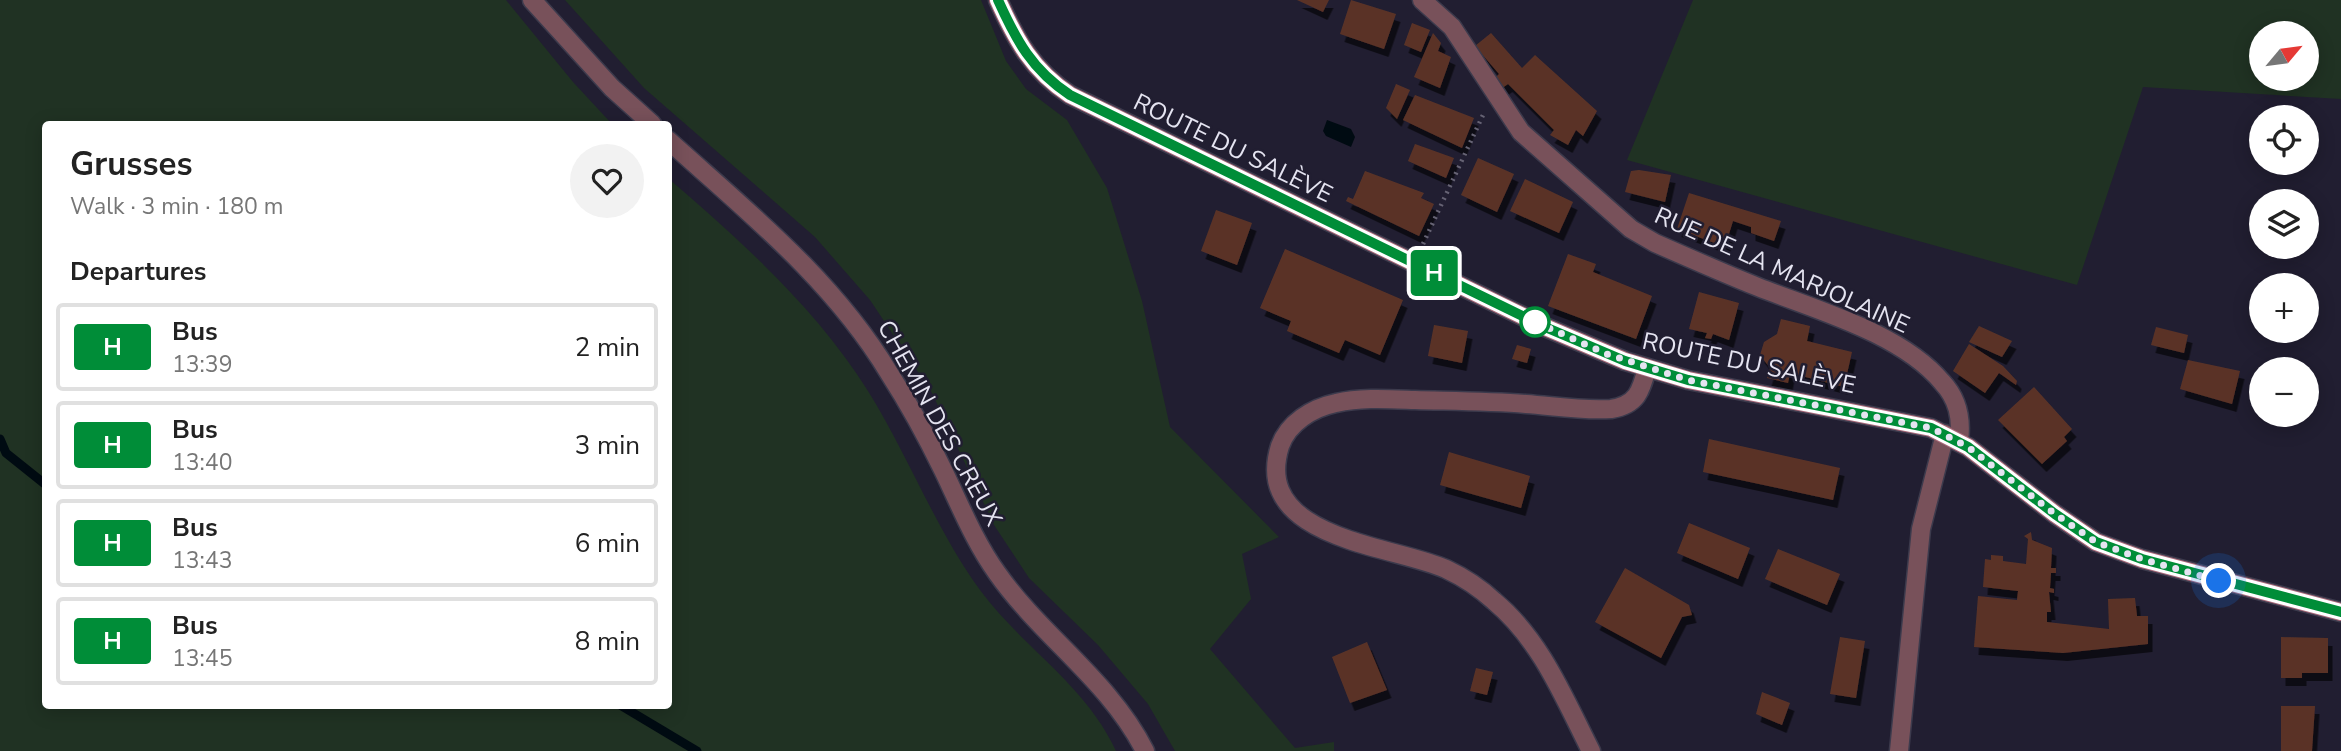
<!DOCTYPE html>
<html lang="en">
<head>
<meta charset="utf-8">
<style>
	body { margin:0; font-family:"Nunito Sans",sans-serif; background:#f2f2f2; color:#222; height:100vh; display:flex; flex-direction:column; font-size:26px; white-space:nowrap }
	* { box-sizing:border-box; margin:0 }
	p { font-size:23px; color:#767676 }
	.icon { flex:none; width:38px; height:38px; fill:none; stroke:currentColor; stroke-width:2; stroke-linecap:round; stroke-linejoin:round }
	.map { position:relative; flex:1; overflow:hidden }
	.details { position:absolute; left:42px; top:121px; width:630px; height:588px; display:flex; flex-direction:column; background:#fff; border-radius:7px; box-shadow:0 4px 18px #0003 }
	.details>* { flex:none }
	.badge { padding:0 14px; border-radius:5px; font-size:24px; line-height:46px }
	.needle { width:46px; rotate:61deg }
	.controls { position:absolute; left:2249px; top:21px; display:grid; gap:14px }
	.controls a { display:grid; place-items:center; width:70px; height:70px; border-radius:50%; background:#fff; box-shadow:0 4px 18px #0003; font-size:35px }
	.you { position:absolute; width:35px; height:35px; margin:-18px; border:5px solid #fff; border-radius:50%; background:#1a73e8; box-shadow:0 0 0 10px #1a73e833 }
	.map>.badge { position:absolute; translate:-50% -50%; box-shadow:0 0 0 4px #fff }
	h2 { padding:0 28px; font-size:26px; line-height:63px }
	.round { display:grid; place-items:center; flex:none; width:74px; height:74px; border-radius:37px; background:#f2f2f2 }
	.overview { display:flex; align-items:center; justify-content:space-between; height:119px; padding:0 28px }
	h1 { font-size:33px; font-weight:700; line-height:52px }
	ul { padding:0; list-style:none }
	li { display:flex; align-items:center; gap:21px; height:88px; margin:0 14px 10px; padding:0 14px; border:4px solid #e0e0e0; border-radius:7px }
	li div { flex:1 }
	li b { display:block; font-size:26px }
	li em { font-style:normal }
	li .badge { min-width:77px; font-weight:700; text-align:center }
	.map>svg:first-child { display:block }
</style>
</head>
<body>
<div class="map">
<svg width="2341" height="751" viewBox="0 0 2341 751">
	<defs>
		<filter id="shadow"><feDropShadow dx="4.5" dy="8" stdDeviation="0" flood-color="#0009"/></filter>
	</defs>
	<rect width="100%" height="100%" fill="#211e31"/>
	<g fill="#203223" fill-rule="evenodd">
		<path d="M0,0H506L573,82L612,124H46V705H668L669,179C741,241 817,309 868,391C908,455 935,528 980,590C1021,646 1086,685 1116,751H0Z"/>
		<polygon points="565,0 981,0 1006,61 1026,89 1067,120 1107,188 1142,301 1170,427 1279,537 1242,554 1251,599 1210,649 1295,748 1334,742 1334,751 1175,751 1148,704 1098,645 1029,578 994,525 932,393 870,300 815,237 644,88"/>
		<path d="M1693,0H2341V99L2143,87L2077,285L1627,160ZM2261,33H2306V79H2261Z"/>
	</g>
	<polygon fill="#000b12" points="1327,120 1351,129 1355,137 1351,147 1326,136 1323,131"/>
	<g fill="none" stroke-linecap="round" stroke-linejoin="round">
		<g stroke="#000b12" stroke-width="9">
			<polyline points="0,439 6,453 46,485"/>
			<polyline points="620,705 697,751"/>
		</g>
	</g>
	<g fill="#5a3327" filter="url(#shadow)">
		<polygon points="1297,0 1329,0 1323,12"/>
		<polygon points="1351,0 1396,14 1384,49 1340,34"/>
		<polygon points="1412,23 1430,30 1421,52 1404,45"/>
		<polygon points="1433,33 1441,43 1438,51 1451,57 1440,88 1414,77"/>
		<polygon points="1491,33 1522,68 1535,55 1597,111 1583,136 1576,130 1568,145 1550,135 1554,130 1508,84 1501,89 1494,79 1499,74 1475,46"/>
		<polygon points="1396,84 1410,90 1397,119 1386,108"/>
		<polygon points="1415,95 1474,118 1462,148 1403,120"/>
		<polygon points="1415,144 1454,158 1446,178 1408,161"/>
		<polygon points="1478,158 1514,174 1497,212 1461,195"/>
		<polygon points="1639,170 1671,175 1665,202 1625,192 1631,171"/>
		<polygon points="1365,171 1424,193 1421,198 1434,204 1419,236 1346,201 1348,197 1353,199"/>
		<polygon points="1525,179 1573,202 1559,233 1510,211"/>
		<polygon points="1689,193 1781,221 1774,241 1751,233 1751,227 1733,221 1725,247 1677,229"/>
		<polygon points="1216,210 1252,223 1237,265 1201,251"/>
		<polygon points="1285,249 1403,300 1380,355 1345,340 1339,353 1287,331 1291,321 1260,308"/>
		<polygon points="1568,254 1596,264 1593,272 1652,296 1636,339 1548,306"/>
		<polygon points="1699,292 1739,303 1729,340 1713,334 1711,339 1705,338 1707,333 1689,329"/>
		<polygon points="1781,319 1810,326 1807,341 1852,352 1844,387 1790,373 1788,383 1767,378 1770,368 1760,355 1764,342 1777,334"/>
		<polygon points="1434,325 1468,331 1462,363 1428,356"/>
		<polygon points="1979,326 2012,341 2002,357 1969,342"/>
		<polygon points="2156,327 2188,335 2184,353 2151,345"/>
		<polygon points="1969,344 2003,366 2017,381 2016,385 1999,373 1985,393 1953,371"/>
		<polygon points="1517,345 1531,349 1527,363 1512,359"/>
		<polygon points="2188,360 2240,371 2232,404 2180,389"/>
		<polygon points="2034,387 2072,429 2064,437 2067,441 2042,464 1998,420"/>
		<polygon points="1709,439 1840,468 1833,500 1703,472"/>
		<polygon points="1449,452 1530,476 1521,508 1440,485"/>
		<polygon points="1689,523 1750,548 1738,579 1677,553"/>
		<polygon points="2031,532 2032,540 2052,548 2051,568 2056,568 2056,573 2051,573 2050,588 2054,589 2054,593 2049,592 2051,612 2047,612 2047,622 2109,629 2108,599 2135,598 2137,616 2148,616 2148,644 2063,653 1974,647 1978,596 2017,600 2018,591 1983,587 1985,559 1991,560 1991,555 2003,556 2003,561 2026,564 2028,539 2024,536"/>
		<polygon points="1778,549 1840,574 1827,605 1765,579"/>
		<polygon points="1625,568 1689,605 1692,615 1682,617 1661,658 1595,622"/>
		<polygon points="1840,637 1865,641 1856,698 1830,694"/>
		<polygon points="2281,637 2328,638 2328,673 2302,673 2302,678 2281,678"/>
		<polygon points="1367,642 1387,690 1350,703 1332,657"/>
		<polygon points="1476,668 1493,672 1487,695 1470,691"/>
		<polygon points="1762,692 1790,703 1782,725 1756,714"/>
		<polygon points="2281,706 2315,706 2312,751 2281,751"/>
	</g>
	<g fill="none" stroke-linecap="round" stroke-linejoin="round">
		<defs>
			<g id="minor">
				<path d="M1422,0L1452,27L1521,132L1631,229L1655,243C1689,258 1723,273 1758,287C1816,310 1901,333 1942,382C1958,399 1962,418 1959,441"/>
				<path d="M1591,751C1564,698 1541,640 1494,601C1480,588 1463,577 1446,569C1392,545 1251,539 1280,446C1288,423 1312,408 1336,403C1361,397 1389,399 1415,400C1452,401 1489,401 1526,404C1554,406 1582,411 1611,409C1637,405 1641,391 1647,368"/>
				<polyline points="1899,751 1921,529 1945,434"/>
			</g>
			<g id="tertiary">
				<polyline points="532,0 612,88 652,124"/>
				<path d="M668,140C748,212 833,280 889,373C909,404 927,437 943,470C960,505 974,541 997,573C1042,637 1109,680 1145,751"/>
			</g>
			<path id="secondary" d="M998,0C1016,40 1032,70 1070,95L1545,327L1625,361L1688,380L1931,428L1968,447L2055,514L2096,542L2142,559L2341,612"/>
		</defs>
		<use href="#minor" stroke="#3c3a4c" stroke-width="21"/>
		<use href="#tertiary" stroke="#3c3a4c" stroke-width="21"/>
		<use href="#secondary" stroke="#3c3a4c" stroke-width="21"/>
		<polyline stroke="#666374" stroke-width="4.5" stroke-dasharray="2 5" stroke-linecap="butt" points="1423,244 1483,115"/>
		<use href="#minor" stroke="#78515a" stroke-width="18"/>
		<use href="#tertiary" stroke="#78515a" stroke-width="18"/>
		<use href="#secondary" stroke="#a96b7b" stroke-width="18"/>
	</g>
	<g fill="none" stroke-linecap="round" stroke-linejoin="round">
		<defs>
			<path id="line" d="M998,0C1016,40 1032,70 1070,95L1545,327L1625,361L1688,380L1931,428L1968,447L2055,514L2096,542L2142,559L2341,612"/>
		</defs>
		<use href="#line" stroke="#fff" stroke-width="16"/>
		<use href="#line" stroke="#008d38" stroke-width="10"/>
		<polyline stroke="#e5e4f1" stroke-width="7" stroke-dasharray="0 12.6" points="1535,322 1531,320 1607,354 1688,380 1931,428 1968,447 2055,514 2096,542 2142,559 2219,581"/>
	</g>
	<circle fill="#fff" stroke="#008d38" stroke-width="3.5" cx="1535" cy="322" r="14"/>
	<g text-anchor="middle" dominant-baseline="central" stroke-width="5" stroke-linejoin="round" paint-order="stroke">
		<g font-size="24" fill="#e5e4f1" stroke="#211e31">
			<text transform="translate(1233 148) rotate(26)">ROUTE DU SALÈVE</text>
			<text transform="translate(1782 270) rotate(24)">RUE DE LA MARJOLAINE</text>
			<text transform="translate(1749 363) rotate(12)">ROUTE DU SALÈVE</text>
			<text transform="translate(940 423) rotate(61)">CHEMIN DES CREUX</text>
		</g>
	</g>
</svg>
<div class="controls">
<a><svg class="needle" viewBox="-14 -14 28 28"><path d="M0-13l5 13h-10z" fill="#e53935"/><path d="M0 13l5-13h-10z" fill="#767676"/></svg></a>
<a><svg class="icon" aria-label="locate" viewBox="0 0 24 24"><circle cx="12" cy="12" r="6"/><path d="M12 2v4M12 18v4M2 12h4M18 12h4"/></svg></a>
<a><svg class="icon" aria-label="layers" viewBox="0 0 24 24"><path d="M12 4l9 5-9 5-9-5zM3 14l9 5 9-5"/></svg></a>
<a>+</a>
<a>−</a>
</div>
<div class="you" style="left:2219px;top:581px"></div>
<b class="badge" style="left:1434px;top:273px;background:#008d38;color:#fff">H</b>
<section class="details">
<div class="overview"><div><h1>Grusses</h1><p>Walk · 3 min · 180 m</p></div><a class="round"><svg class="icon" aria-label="heart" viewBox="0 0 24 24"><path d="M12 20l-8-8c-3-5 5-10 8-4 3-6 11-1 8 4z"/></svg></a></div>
<h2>Departures</h2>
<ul>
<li><span class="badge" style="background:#008d38;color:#fff">H</span><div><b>Bus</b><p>13:39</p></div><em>2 min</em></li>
<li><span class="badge" style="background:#008d38;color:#fff">H</span><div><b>Bus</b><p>13:40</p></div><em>3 min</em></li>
<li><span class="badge" style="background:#008d38;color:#fff">H</span><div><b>Bus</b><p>13:43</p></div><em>6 min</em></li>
<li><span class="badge" style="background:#008d38;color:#fff">H</span><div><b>Bus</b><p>13:45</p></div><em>8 min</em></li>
</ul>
</section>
</div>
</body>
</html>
